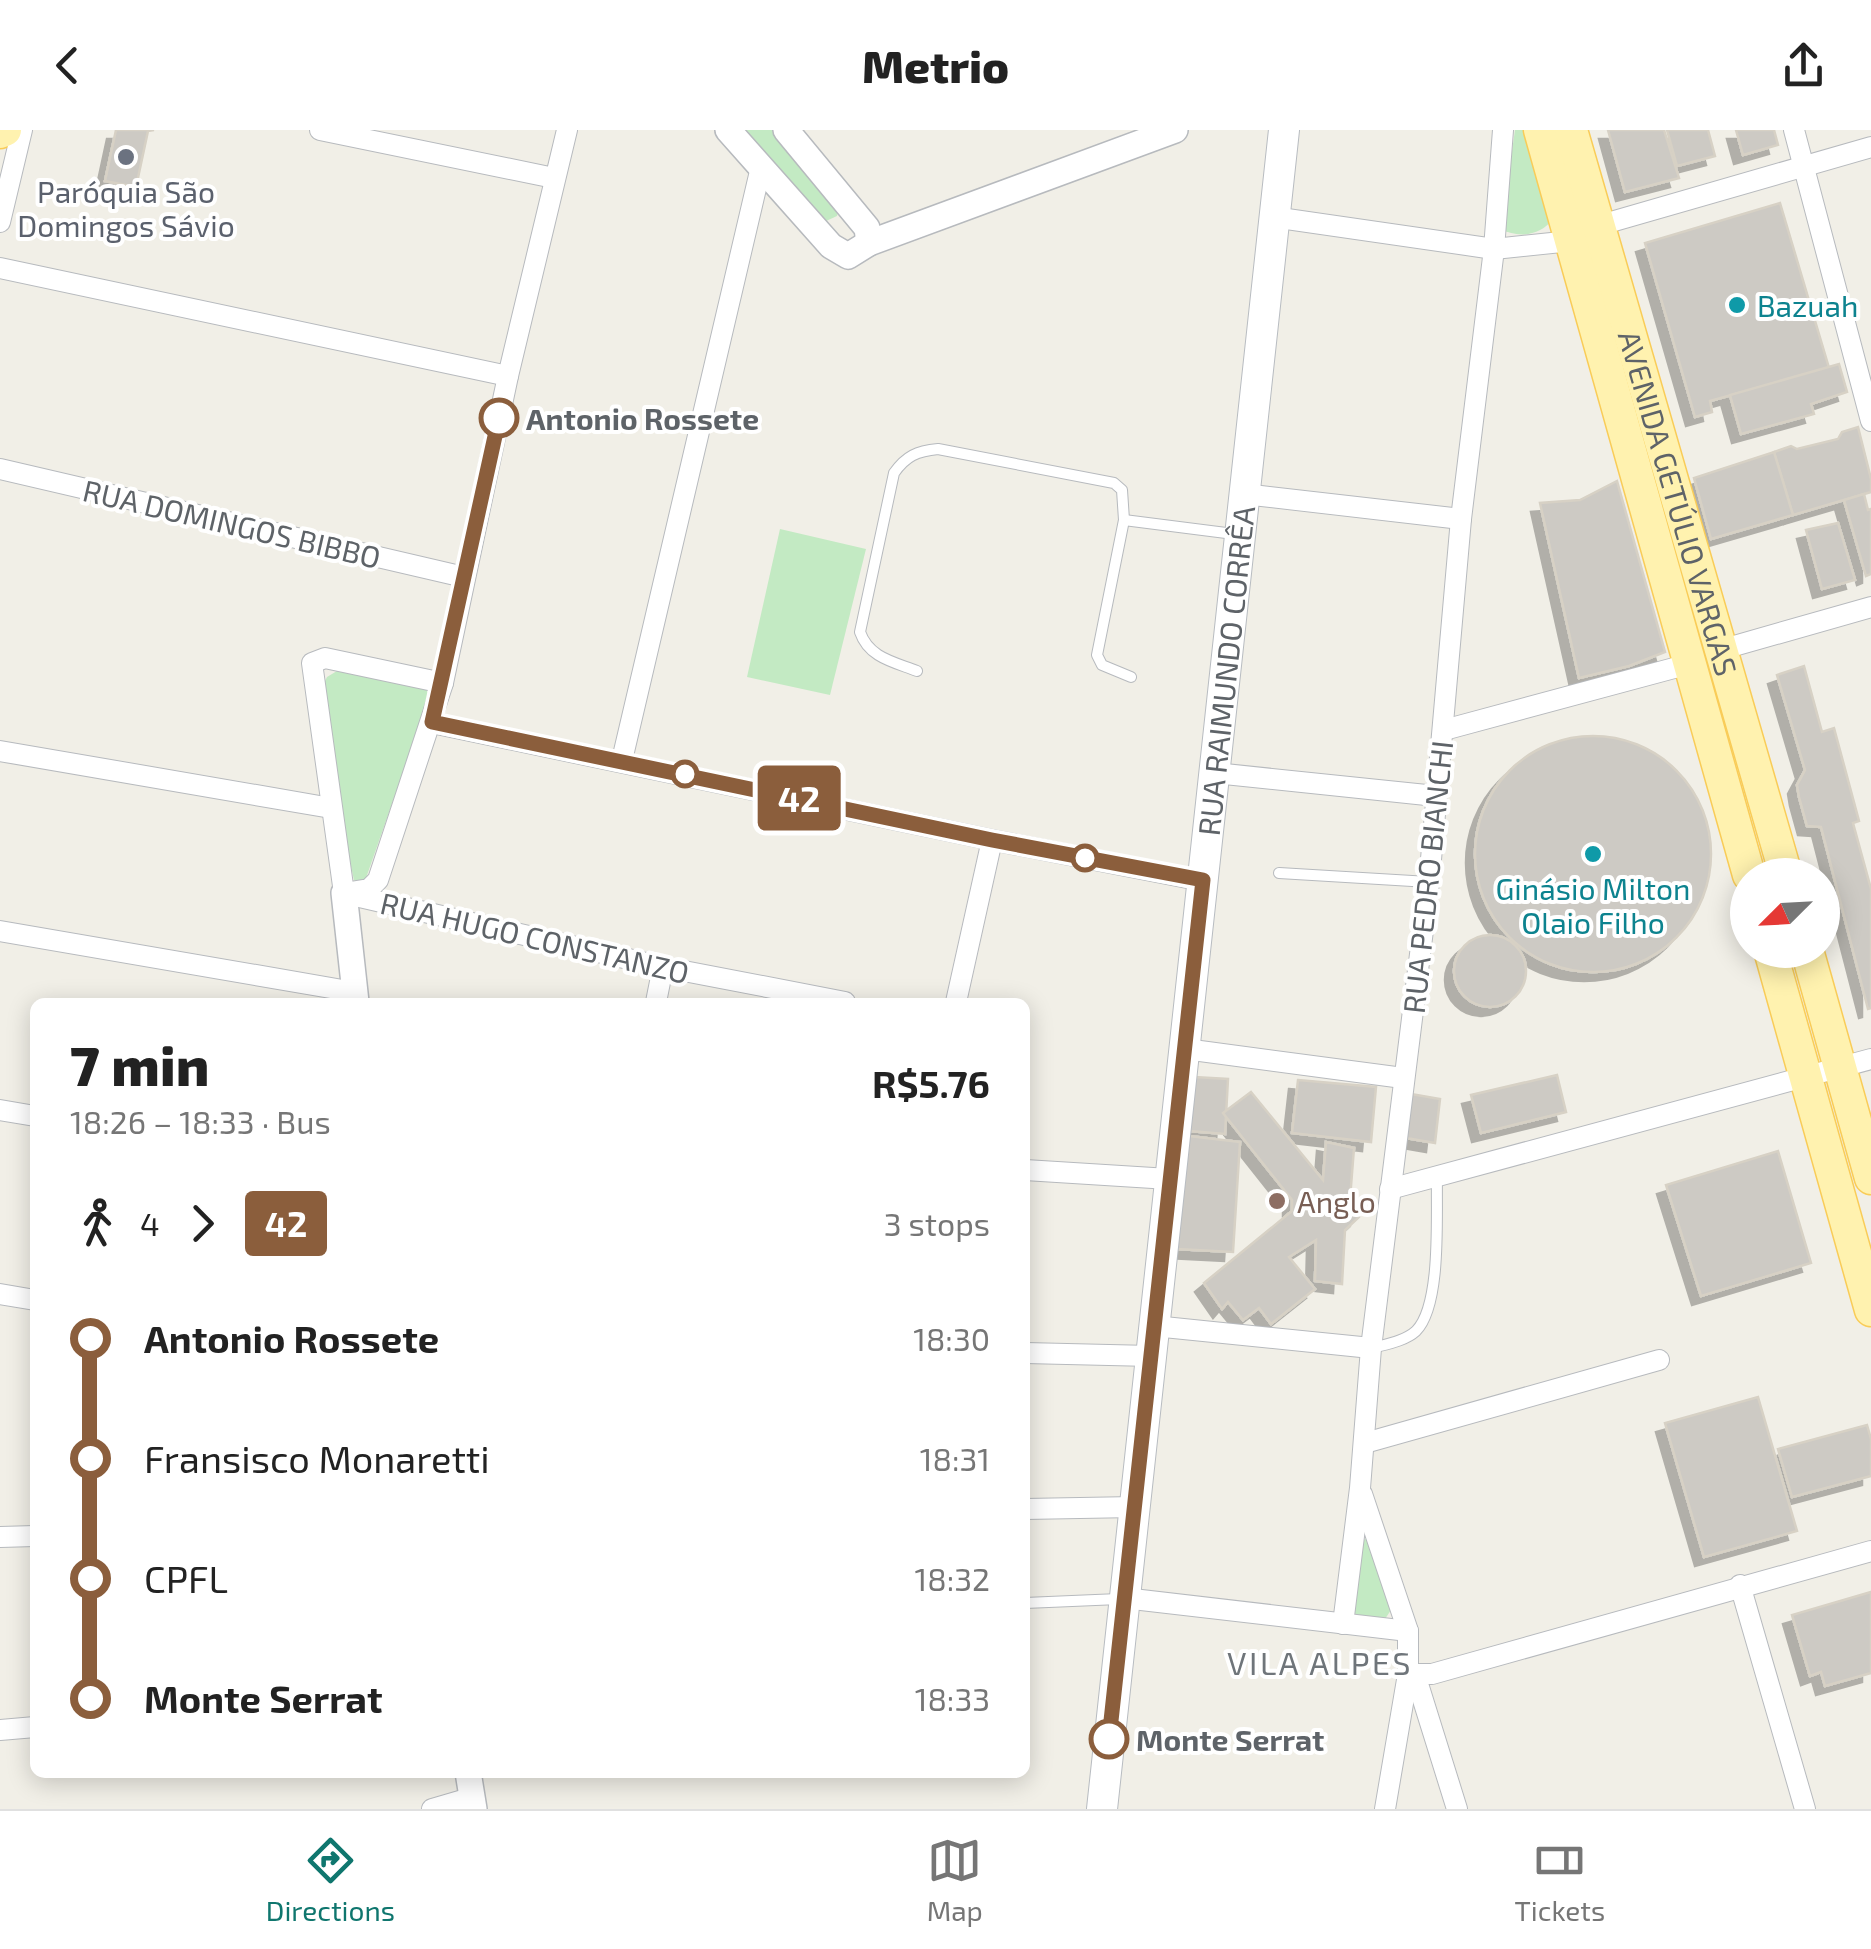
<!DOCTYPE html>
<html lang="en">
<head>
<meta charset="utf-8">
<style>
	body { margin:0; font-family:"Exo 2",sans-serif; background:#f2f2f2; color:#222; height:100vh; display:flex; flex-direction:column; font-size:38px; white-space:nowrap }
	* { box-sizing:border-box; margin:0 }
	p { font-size:32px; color:#767676 }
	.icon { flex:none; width:55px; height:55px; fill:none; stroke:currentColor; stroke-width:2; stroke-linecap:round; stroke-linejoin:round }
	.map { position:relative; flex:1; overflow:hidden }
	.details { position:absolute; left:30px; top:868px; width:1000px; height:780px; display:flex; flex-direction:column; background:#fff; border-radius:15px; box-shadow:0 5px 25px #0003 }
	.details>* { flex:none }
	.badge { padding:0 20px; border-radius:8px; font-size:35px; line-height:65px }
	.needle { width:65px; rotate:246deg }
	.fabs { position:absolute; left:1730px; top:728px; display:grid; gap:20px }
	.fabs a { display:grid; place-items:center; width:110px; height:110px; border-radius:50%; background:#fff; box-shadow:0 5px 25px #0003; font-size:50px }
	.map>.badge { position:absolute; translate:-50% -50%; box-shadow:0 0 0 5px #fff }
	.legs { display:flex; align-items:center; gap:15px; height:110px; padding:0 40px; font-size:32px }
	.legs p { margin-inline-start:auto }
	.head { display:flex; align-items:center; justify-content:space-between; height:170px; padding:0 40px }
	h1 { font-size:55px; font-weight:800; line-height:75px }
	ul { padding:0 40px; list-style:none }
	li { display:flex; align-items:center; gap:35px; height:120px; font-size:38px }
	li i { display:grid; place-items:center; width:15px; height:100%; margin:0 12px; background:currentColor }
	li i::after { content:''; width:25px; height:25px; margin:-12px; border:8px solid; border-radius:50%; background:#fff }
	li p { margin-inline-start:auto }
	li:first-child i { background:linear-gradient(#0000 50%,currentColor 0) }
	li:last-child i { background:linear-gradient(currentColor 50%,#0000 0) }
	header { display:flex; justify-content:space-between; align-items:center; height:130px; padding:0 40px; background:#fff; font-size:45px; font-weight:800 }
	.tab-bar { display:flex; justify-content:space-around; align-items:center; height:140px; border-top:2px solid #e0e0e0; background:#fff; font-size:28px; color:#767676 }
	.tab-bar a { display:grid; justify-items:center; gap:5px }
	.tab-bar .active { color:#0f766e }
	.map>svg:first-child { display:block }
</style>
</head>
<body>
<header><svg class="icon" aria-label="back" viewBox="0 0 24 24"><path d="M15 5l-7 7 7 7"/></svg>Metrio<svg class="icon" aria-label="share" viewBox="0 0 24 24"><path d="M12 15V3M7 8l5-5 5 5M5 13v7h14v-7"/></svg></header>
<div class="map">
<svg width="1871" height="1679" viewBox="0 0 1871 1679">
	<defs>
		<filter id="shadow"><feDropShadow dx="-9" dy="9" stdDeviation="0" flood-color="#0004"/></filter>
	</defs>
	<rect width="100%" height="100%" fill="#f1efe7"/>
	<g fill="#c3eac3">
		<polygon points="743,0 773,0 839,78 837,86 824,92"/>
		<path d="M1515,0H1531L1553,89C1541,105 1519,109 1501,99Z"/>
		<polygon points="780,399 866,419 830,565 747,547"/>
		<polygon points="342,538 426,557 429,568 366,748 358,753 354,750 342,696 324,553 327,547"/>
		<polygon points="1370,1407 1391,1480 1385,1489 1357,1487 1353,1480 1364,1410"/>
	</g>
	<g fill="#cdcac4" stroke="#d7d1c5" stroke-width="2.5" filter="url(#shadow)">
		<polygon points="116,0 154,0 148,1 136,57 105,51"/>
		<polygon points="1608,0 1664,0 1679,48 1625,62"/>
		<polygon points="1667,0 1708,0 1715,26 1677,36"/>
		<polygon points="1736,0 1774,0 1778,15 1743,25"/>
		<polygon points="1780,73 1829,238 1710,271 1712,282 1695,287 1645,113"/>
		<polygon points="1839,234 1847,262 1811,274 1814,284 1741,304 1730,265"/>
		<polygon points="1858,297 1871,349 1871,362 1793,385 1774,322 1791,316 1797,319 1838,309 1842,302"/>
		<polygon points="1774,322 1793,385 1711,409 1694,348"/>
		<polygon points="1617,351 1665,522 1629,536 1579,548 1540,373 1580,370"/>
		<polygon points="1864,364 1868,380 1871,379 1871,444 1866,446 1844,370"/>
		<polygon points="1838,393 1855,450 1822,459 1806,400"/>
		<polygon points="1804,536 1822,602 1834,598 1859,691 1853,693 1871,759 1871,878 1868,879 1821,697 1807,696 1799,667 1797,655 1805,640 1777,545"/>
		<circle cx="1593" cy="724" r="118"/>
		<circle cx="1490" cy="841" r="36"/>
		<polygon points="1557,945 1566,982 1481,1003 1471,965"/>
		<polygon points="1194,947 1228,949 1225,1004 1190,1001"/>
		<polygon points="1298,950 1376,957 1371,1012 1292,1003"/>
		<polygon points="1251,962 1323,1050 1326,1012 1354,1018 1350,1069 1358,1078 1359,1087 1345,1100 1342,1154 1315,1151 1316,1110 1289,1127 1315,1159 1271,1194 1259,1178 1243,1190 1228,1172 1222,1179 1204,1153 1292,1081 1292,1070 1223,983"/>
		<polygon points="1411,964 1440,969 1435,1013 1406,1008"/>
		<polygon points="1189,1006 1240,1012 1233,1122 1177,1119"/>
		<polygon points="1778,1021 1811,1133 1701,1166 1666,1055"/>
		<polygon points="1758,1267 1797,1401 1704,1427 1665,1293"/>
		<polygon points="1867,1295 1871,1309 1871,1346 1792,1367 1778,1319"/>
		<polygon points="1871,1462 1871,1543 1825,1556 1821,1542 1810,1546 1792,1485"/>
	</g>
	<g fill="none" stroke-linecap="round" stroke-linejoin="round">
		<defs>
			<g id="service">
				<polyline points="1124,390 1234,404"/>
				<path d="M917,541C894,532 869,528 860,502L894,343C906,326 917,321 938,319L1114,353L1122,360L1124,390L1097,525L1102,535L1131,547"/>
				<polyline points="1279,743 1429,752"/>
				<path d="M1372,1218C1387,1214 1405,1211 1416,1201C1442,1175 1436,1084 1437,1046"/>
				<polyline points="1025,1473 1119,1469"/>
			</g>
			<g id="minor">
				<polyline points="320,0 554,48"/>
				<polyline points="1794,0 1871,291"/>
				<polyline points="1273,87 1494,119 1571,111"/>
				<polyline points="0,92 22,0"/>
				<polyline points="1597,96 1871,17"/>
				<polyline points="0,138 508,246"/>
				<polyline points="0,339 464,447"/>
				<polyline points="1244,364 1461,389"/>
				<polyline points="1720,520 1871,477"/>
				<polyline points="432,593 992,710 1203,751"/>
				<polyline points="1444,600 1689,534"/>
				<polyline points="0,621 331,678"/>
				<polyline points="622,630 761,37"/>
				<polyline points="1215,643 1436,666"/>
				<polyline points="344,763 369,759 378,750 443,553 508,246 567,0"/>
				<polyline points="344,763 312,533 325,528 443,553"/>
				<polyline points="351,765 663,837 845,872"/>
				<polyline points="0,801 354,862"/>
				<polyline points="656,872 663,837"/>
				<polyline points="956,872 992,710"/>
				<polyline points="1185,919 1403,948"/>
				<polyline points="0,980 35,986"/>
				<polyline points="1025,1040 1169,1049"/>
				<polyline points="1390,1059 1871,929"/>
				<polyline points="0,1164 35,1170"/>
				<polyline points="1154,1196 1371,1218"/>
				<polyline points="1025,1223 1151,1226"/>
				<polyline points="1365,1313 1659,1230"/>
				<polyline points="1362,1364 1408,1501 1408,1544 1418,1554 1457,1679"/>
				<polyline points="1025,1379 1135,1377"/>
				<polyline points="0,1407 35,1406"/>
				<polyline points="1740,1455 1805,1679"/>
				<polyline points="1124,1468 1408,1501"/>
				<polyline points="1343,1494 1360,1358 1371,1218 1429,752 1461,389 1494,119 1503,0"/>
				<polyline points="0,1600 35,1597"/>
				<polyline points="432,1679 473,1667"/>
				<polyline points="1385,1679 1408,1544 1432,1544 1871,1421"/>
			</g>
			<g id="tertiary">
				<polyline points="728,0 831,116 848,126 869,113 1175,0"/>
				<polyline points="786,0 867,98 869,113"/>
				<polyline points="344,763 356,872"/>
				<polyline points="468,1642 474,1679"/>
			</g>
			<g id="secondary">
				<path id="s1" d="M1102,1679L1284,0"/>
			</g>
			<g id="primary">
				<polyline points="1540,0 1749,745"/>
				<path id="s2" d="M1571,0L1786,745"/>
				<polyline points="0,2 5,0"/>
				<polyline points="1770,820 1871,1180"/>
				<polyline points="1807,820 1871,1048"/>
			</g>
		</defs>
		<use href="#service" stroke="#b7babe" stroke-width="12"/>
		<use href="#minor" stroke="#b7babe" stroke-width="22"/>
		<use href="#tertiary" stroke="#b7babe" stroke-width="28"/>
		<use href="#secondary" stroke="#b8bcc1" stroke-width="32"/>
		<use href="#primary" stroke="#f9cc58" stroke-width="35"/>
		<use href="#service" stroke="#fff" stroke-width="10"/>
		<use href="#minor" stroke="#fff" stroke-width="20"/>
		<use href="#tertiary" stroke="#fff" stroke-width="25"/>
		<use href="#secondary" stroke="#fff" stroke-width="30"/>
		<use href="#primary" stroke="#fff2af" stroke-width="32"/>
	</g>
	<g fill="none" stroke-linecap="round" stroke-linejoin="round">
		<defs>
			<polyline id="line-1" points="499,288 432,592 992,710 1203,750 1109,1609"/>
		</defs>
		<use href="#line-1" stroke="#fff" stroke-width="22"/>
		<use href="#line-1" stroke="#8b5e3c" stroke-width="15"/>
	</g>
	<circle fill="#6b7280" stroke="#fff" stroke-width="4" cx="126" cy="27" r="10"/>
	<g fill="#0f9aa8" stroke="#fff" stroke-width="4">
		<circle cx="1737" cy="175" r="10"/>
		<circle cx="1593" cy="724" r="10"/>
	</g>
	<g fill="#fff" stroke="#8b5e3c" stroke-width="5">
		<circle cx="499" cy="288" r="18"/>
		<circle cx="685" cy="644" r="12"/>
		<circle cx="1085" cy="728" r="12"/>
		<circle cx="1109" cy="1609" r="18"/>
	</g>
	<circle fill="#8d6e63" stroke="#fff" stroke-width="4" cx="1277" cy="1071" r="10"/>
	<g text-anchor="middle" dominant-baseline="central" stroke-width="8" stroke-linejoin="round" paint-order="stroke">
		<g font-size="30" fill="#5b616d" stroke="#fff">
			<text x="126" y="61">Paróquia São<tspan x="126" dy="34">Domingos Sávio</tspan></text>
		</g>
		<g font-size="30" fill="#0d838f" stroke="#fff" text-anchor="start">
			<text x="1757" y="175">Bazuah</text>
			<text x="1593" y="758" text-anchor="middle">Ginásio Milton<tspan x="1593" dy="34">Olaio Filho</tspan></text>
		</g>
		<g font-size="30" font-weight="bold" fill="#5e6368" stroke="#fff" text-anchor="start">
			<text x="526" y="288">Antonio Rossete</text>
			<text x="1136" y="1609">Monte Serrat</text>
		</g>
		<g font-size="30" fill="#5e6368" stroke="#fff">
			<text stroke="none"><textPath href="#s2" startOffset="388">AVENIDA GETÚLIO VARGAS</textPath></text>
			<text transform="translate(232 393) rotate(13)">RUA DOMINGOS BIBBO</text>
			<text stroke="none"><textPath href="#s1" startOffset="1145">RUA RAIMUNDO CORRÊA</textPath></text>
			<text transform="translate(1427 747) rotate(-84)">RUA PEDRO BIANCHI</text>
			<text transform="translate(535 807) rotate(13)">RUA HUGO CONSTANZO</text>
		</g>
		<g font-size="30" fill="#785e54" stroke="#fff" text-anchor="start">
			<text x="1297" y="1071">Anglo</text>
		</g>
		<g font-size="32" letter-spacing="2.5" fill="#6f757a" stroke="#fff">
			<text x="1320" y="1532">VILA ALPES</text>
		</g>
	</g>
</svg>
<div class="fabs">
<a><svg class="needle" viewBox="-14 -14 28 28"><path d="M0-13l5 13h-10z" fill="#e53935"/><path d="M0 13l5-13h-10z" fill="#767676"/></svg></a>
</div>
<b class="badge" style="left:799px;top:668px;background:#8b5e3c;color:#fff">42</b>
<section class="details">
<div class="head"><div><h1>7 min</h1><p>18:26 – 18:33 · Bus</p></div><b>R$5.76</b></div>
<div class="legs"><svg class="icon" aria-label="walk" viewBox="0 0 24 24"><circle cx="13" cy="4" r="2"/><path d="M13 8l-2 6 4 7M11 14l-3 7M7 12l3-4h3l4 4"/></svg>4<svg class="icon" aria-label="forward" viewBox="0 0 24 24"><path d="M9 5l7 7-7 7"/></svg><b class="badge" style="background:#8b5e3c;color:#fff">42</b><p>3 stops</p></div>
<ul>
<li><i style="color:#8b5e3c"></i><b>Antonio Rossete</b><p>18:30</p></li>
<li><i style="color:#8b5e3c"></i><span>Fransisco Monaretti</span><p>18:31</p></li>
<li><i style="color:#8b5e3c"></i><span>CPFL</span><p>18:32</p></li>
<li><i style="color:#8b5e3c"></i><b>Monte Serrat</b><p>18:33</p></li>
</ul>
</section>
</div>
<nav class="tab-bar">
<a class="active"><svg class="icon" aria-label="directions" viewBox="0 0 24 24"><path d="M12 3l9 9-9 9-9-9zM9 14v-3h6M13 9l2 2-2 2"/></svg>Directions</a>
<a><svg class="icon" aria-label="map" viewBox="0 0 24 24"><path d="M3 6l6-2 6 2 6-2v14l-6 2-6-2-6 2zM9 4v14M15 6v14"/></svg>Map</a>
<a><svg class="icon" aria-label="tickets" viewBox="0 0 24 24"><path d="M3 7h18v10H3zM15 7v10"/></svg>Tickets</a>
</nav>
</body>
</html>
